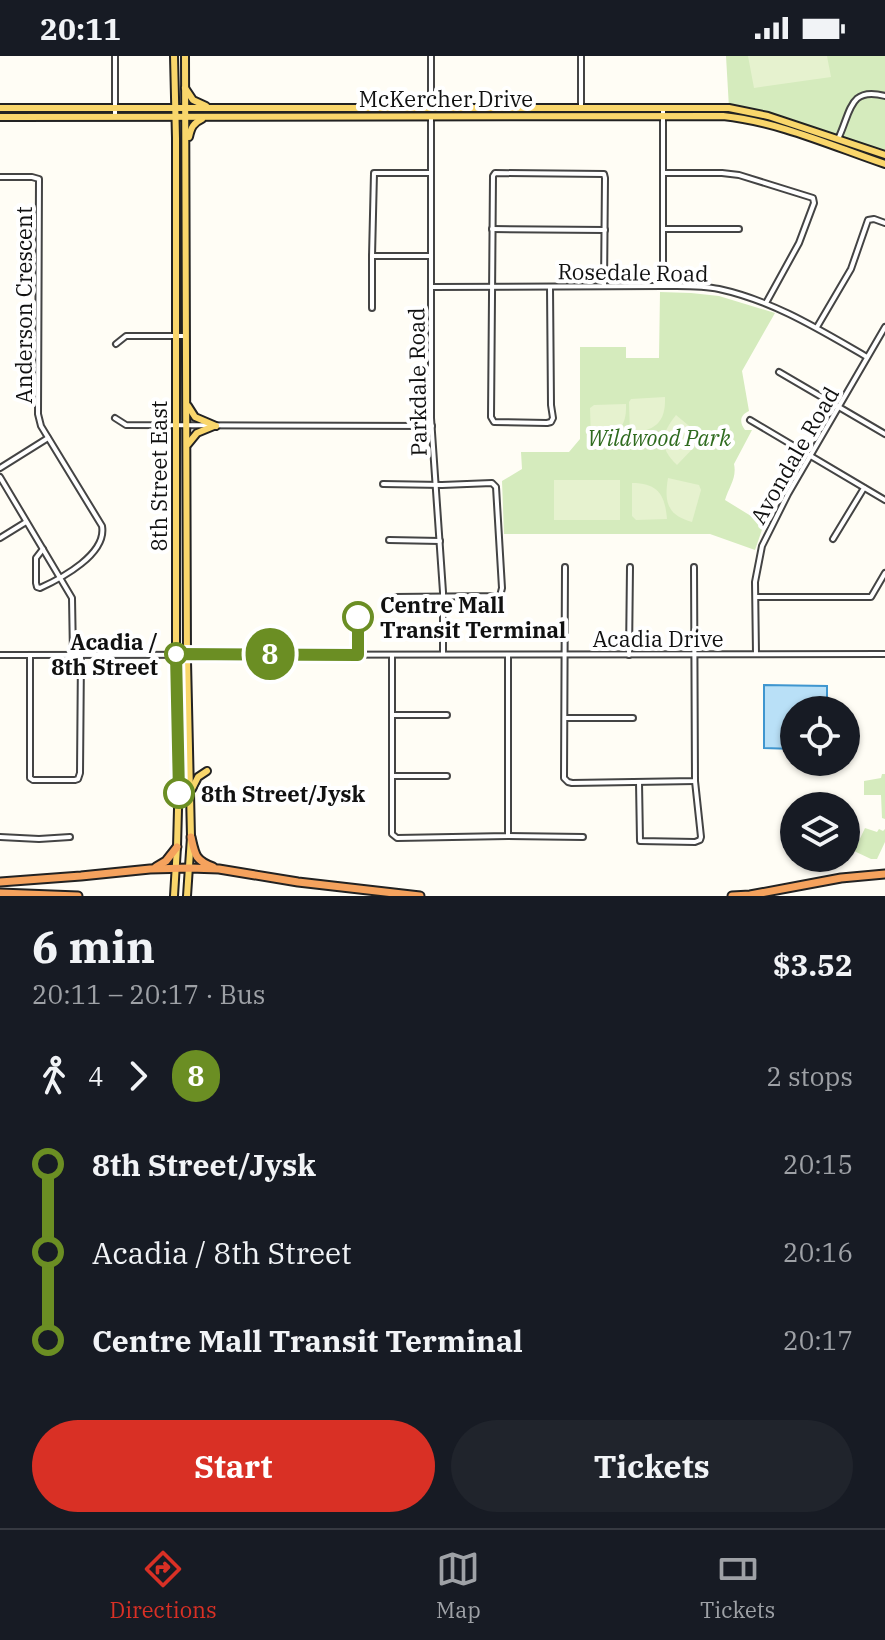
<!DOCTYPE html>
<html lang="en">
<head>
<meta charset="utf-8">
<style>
	body { margin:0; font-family:"IBM Plex Serif",serif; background:#20242c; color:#f1f3f6; height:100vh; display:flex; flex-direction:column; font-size:30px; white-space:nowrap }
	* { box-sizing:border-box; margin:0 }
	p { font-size:26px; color:#9ea1a6 }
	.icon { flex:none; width:44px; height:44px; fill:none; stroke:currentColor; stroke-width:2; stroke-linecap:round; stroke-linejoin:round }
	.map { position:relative; height:840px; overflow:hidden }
	.details { display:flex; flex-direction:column; background:#171b24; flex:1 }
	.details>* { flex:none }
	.badge { padding:0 16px; border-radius:26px; font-size:28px; line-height:52px }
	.fabs { position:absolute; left:780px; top:640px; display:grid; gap:16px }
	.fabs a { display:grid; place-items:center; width:80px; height:80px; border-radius:50%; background:#171b24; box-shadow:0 2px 6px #0004; font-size:40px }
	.map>.badge { position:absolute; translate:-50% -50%; box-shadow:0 0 0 4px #fff }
	.legs { display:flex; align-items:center; gap:12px; height:88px; padding:0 32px; font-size:26px }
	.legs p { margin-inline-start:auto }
	.summary { display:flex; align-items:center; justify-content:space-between; height:136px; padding:0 32px }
	h1 { font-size:44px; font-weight:700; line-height:60px }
	.primary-button { display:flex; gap:16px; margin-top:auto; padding:16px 32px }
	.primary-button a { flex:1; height:92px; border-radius:48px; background:#d93025; color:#fff; font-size:32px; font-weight:700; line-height:92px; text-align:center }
	.primary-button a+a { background:#20242c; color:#f1f3f6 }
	ul { padding:0 32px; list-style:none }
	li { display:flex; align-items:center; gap:28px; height:88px; font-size:30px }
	li i { display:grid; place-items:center; width:12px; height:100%; margin:0 10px; background:currentColor }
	li i::after { content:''; width:20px; height:20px; margin:-10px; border:6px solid; border-radius:50%; background:#171b24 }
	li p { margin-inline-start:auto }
	li:first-child i { background:linear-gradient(#0000 50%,currentColor 0) }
	li:last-child i { background:linear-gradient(currentColor 50%,#0000 0) }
	.status { display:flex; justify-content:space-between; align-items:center; height:56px; padding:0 40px; background:#171b24; direction:ltr }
	.status svg { height:22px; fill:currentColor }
	.tab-bar { display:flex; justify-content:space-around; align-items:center; height:112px; border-top:2px solid #363941; background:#171b24; font-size:22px; color:#9ea1a6 }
	.tab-bar a { display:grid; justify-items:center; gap:4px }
	.tab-bar .selected { color:#d93025 }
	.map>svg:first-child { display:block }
</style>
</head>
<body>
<div class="status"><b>20:11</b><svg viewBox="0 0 49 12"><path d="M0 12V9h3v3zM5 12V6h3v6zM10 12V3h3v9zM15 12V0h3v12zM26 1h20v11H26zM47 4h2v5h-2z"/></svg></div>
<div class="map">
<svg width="885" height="840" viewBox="0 0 885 840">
	<rect width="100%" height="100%" fill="#fffdf5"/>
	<g fill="#d5ebbd">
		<polygon points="726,0 885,0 885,99 768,60 729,52"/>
		<path d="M660,236L691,237L719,240L775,257L742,315L749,355C740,359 739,366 745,374H752L734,408C737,422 729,431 725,444L764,468L755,494L710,478H504L502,425L522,413L521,396H569L580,383V291H626V302H659Z"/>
		<polygon points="882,718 885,718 885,763 882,762 881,739 864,739 864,725 881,722"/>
		<polygon points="865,772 877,776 879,773 883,775 885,773 885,786 877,803 871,803 854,795"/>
	</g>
	<g fill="#e6f2cf">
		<polygon points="748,0 827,0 831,21 754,32"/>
		<path d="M665,341C666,368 654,374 630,378L629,346L631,343Z"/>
		<path d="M626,348C627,374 615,381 591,384L590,352L594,349Z"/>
		<path d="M676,359L700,379V385L677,409C658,391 661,378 676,359Z"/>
		<path d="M668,422L699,429L701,434L692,466C667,459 664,446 668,422Z"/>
		<rect x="554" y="424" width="66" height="40"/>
		<path d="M632,427C658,427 665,439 667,463L636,464L632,460Z"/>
	</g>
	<polygon fill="#b9e0f7" stroke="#3f96cf" stroke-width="2" points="764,629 827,630 827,654 794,654 794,693 764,692"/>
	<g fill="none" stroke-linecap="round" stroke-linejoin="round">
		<defs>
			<g id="minor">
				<polyline points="115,0 115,61"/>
				<polyline points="431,0 431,52"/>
				<polyline points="581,0 581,52"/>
				<polyline points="431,61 431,362 443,536 443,598"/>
				<path d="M838,83C851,56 849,30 885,40"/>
				<polyline points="664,117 722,117 739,119 813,142 814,147 799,187 766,247"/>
				<path d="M0,121H32L39,123L38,358L41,370L102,470C107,498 62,522 40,532L37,531L36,527V502L43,493"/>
				<polyline points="492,173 605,174"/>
				<polyline points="663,173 739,173"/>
				<polyline points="431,200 372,200 374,117 431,117"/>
				<polyline points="663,230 663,52"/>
				<path d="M431,231L663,230C681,230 701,229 719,233C774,245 820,274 867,301"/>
				<polyline points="550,231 551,349 553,362 551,366 547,367 494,366 491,361 493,120 495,117 604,118 605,122 604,230"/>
				<polyline points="372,252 372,200"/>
				<polyline points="817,271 851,213 868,164 874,163 885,167"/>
				<polyline points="116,288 126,280 186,280"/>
				<polyline points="779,316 885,378"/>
				<polyline points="115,362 126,369 432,370"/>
				<polyline points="750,364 885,444"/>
				<polyline points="0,412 48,382"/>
				<polyline points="0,421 72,542 73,599"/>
				<polyline points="383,428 442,429 492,427 496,431 502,532 500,540 394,541"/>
				<polyline points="0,482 26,466"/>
				<polyline points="833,483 864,432"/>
				<polyline points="389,484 440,485"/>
				<polyline points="565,511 564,722 568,726 572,727 695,725 694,511"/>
				<polyline points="756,541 871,541 885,517"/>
				<polyline points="756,598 755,526 762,490 788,438 885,271"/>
				<polyline points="0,599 885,598"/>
				<polyline points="30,599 30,722 33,724 75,724 78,723 80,717 81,599"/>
				<polyline points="629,599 630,511"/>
				<polyline points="392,600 392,778 397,782 508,780 508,599"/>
				<polyline points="392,659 447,659"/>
				<polyline points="565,662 633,662"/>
				<polyline points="392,720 447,720"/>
				<polyline points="639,726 640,785 695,786 700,784 701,781 695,725"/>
				<polyline points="508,780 583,781"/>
				<polyline points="0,781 39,783 70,781"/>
			</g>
			<g id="major">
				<polyline points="185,0 187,605 191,781 187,840"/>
				<polyline points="185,32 193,44 206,50"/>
				<polyline points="0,52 729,52 768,60 885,99"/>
				<path d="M0,61L723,60C779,66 832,90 885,108"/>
				<path d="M189,81C191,72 193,67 202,63"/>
				<polyline points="188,350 195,361 216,370"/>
				<polyline points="188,388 197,377 214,370"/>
				<polyline points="192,733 198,721 207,715"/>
				<polyline points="174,840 177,791 179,715 176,598 176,82 174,0"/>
			</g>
			<g id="highway">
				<path d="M191,781C195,799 195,804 213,811"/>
				<polyline points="156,811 166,805 177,791"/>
				<polyline points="0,826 81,820 150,813 190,812 219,813 298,826 420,840"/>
				<polyline points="0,837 78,840"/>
				<polyline points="732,840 750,839 841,822 885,818"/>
			</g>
		</defs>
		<use href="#minor" stroke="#444" stroke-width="8"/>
		<use href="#major" stroke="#222" stroke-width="10"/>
		<use href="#highway" stroke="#222" stroke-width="11"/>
		<use href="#minor" stroke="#fff" stroke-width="4"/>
		<use href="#major" stroke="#f9d66b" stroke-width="6"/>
		<use href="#highway" stroke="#f5a25d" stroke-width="7"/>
	</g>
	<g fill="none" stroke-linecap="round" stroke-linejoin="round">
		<defs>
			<polyline id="line-1" points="179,737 176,598 358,599 358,561"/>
		</defs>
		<use href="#line-1" stroke="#fff" stroke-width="18"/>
		<use href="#line-1" stroke="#6b8e23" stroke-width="12"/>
	</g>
	<g fill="#fff" stroke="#6b8e23" stroke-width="4">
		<circle cx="358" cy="561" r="14"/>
		<circle cx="176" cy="598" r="10"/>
		<circle cx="179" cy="737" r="14"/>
	</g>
	<g text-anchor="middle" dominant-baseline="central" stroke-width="8" stroke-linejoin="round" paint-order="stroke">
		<g font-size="22" fill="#111" stroke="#fff">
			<text x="446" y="42">McKercher Drive</text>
			<text transform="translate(633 216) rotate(1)">Rosedale Road</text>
			<text transform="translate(23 249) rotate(-90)">Anderson Crescent</text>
			<text transform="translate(417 326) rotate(-91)">Parkdale Road</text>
			<text transform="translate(794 399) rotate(-60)">Avondale Road</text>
			<text transform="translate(158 420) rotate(-90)">8th Street East</text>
			<text x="658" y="582">Acadia Drive</text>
		</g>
		<g font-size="22" font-style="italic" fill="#2f6b1f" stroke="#fff">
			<text x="659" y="381">Wildwood Park</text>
		</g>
		<g font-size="22" font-weight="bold" fill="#111" stroke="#fff" text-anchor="start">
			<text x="380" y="548">Centre Mall<tspan x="380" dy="25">Transit Terminal</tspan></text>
			<text x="158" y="585" text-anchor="end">Acadia /<tspan x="158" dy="25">8th Street</tspan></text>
			<text x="201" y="737">8th Street/Jysk</text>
		</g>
	</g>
</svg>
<div class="fabs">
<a><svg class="icon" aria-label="locate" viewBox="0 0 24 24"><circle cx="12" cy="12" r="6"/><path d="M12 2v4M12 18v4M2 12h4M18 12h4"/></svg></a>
<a><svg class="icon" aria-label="layers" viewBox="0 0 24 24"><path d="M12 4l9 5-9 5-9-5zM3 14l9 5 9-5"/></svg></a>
</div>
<b class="badge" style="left:270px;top:598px;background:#6b8e23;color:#fff">8</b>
</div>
<section class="details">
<div class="summary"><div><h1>6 min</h1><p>20:11 – 20:17 · Bus</p></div><b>$3.52</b></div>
<div class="legs"><svg class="icon" aria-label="walk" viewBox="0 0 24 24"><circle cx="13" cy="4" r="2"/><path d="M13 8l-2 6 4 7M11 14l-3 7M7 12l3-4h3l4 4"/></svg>4<svg class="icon" aria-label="forward" viewBox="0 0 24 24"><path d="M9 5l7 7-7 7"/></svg><b class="badge" style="background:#6b8e23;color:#fff">8</b><p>2 stops</p></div>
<ul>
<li><i style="color:#6b8e23"></i><b>8th Street/Jysk</b><p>20:15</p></li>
<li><i style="color:#6b8e23"></i><span>Acadia / 8th Street</span><p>20:16</p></li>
<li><i style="color:#6b8e23"></i><b>Centre Mall Transit Terminal</b><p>20:17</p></li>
</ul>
<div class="primary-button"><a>Start</a><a>Tickets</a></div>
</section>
<nav class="tab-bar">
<a class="selected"><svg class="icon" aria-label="directions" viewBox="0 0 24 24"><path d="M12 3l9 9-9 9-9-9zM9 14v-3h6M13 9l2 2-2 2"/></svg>Directions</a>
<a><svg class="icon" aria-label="map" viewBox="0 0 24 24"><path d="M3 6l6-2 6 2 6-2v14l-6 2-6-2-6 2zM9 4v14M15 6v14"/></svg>Map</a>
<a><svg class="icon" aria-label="tickets" viewBox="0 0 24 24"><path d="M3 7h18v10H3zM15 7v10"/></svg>Tickets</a>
</nav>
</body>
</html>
